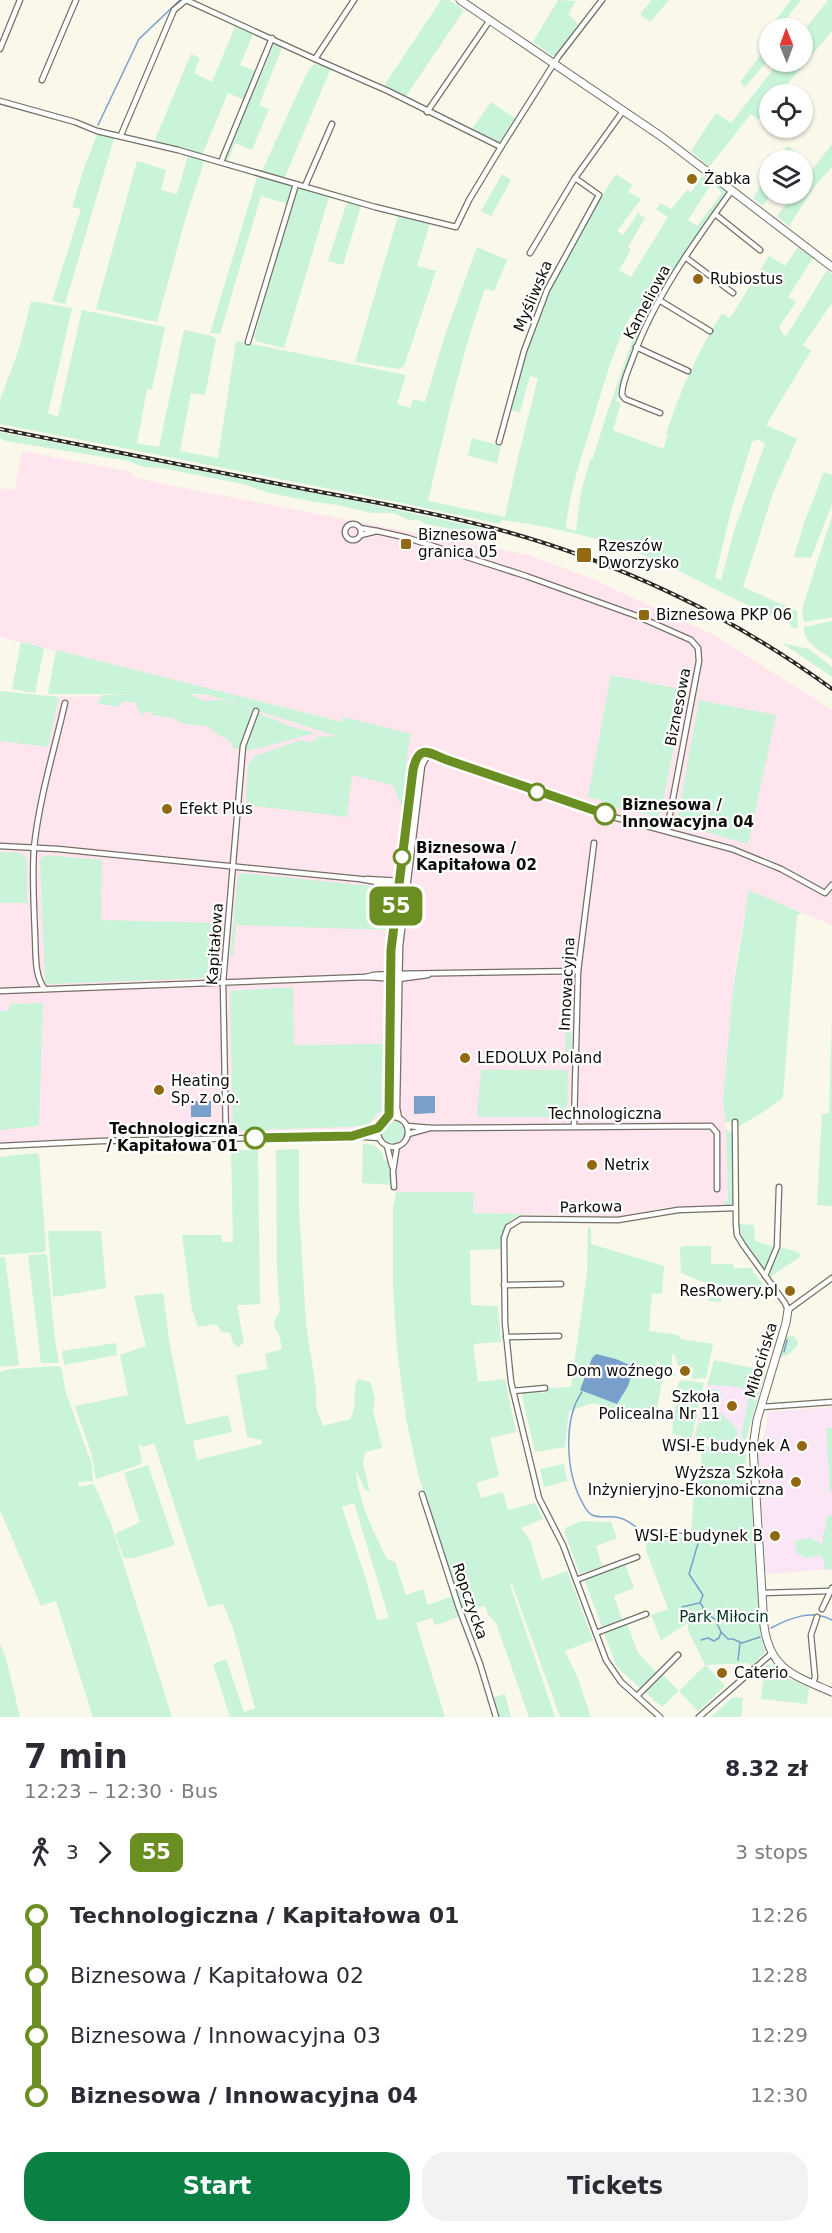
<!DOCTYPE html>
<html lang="en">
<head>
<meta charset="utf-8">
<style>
	body { margin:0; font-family:"DejaVu Sans",sans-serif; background:#f2f2f3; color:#2b2b33; height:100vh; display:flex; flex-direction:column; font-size:22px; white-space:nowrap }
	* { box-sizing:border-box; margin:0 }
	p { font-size:20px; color:#7c7c81 }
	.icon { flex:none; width:33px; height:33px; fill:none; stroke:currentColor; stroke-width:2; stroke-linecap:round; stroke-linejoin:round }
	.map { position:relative; height:1717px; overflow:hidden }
	.sheet { display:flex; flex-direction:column; background:#fff; flex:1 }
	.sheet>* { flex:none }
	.badge { padding:0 12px; border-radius:9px; font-size:21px; line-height:39px }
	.needle { width:39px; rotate:359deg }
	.buttons { position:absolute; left:759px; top:18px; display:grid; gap:12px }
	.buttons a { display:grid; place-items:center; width:54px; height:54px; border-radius:50%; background:#fff; box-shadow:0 2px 4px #0004; font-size:30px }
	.map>.badge { position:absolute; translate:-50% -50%; box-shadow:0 0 0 3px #fff }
	.legs { display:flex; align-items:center; gap:9px; height:66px; padding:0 24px; font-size:20px }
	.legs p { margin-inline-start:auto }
	.overview { display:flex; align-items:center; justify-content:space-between; height:102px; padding:0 24px }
	h1 { font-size:33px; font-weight:600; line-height:45px }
	.cta { display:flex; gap:12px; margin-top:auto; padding:12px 24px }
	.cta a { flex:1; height:69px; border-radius:24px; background:#0b8043; color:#fff; font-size:24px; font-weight:600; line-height:69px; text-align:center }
	.cta a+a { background:#f2f2f3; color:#2b2b33 }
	ul { padding:0 24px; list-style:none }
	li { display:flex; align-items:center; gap:21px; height:60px; font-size:22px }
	li i { display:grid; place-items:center; width:9px; height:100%; margin:0 8px; background:currentColor }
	li i::after { content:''; width:15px; height:15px; margin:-8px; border:4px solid; border-radius:50%; background:#fff }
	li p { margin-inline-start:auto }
	li:first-child i { background:linear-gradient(#0000 50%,currentColor 0) }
	li:last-child i { background:linear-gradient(currentColor 50%,#0000 0) }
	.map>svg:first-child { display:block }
</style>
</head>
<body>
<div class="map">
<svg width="832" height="1717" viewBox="0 0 832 1717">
	<rect width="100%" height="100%" fill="#faf7eb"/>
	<polygon fill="#ffe5ee" points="22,451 132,472 132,477 179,487 529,555 592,579 714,635 832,710 832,925 749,891 736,962 723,1098 727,1143 728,1200 722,1206 667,1207 616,1217 472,1213 474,1192 396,1192 397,1130 154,1135 0,1143 0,691 45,697 209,695 338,736 342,722 0,637 0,488 15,490"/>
	<g fill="#fbe6f5">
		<polygon points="715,1360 766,1371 745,1443 693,1439"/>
		<polygon points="832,1407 832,1569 766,1574 758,1455 767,1424 767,1412"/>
	</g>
	<g fill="#c9f4d9" fill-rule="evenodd">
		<polygon points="441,0 449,0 464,10 404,99 383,87"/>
		<polygon points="558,0 576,1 568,14 579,25 555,57 533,42"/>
		<polygon points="652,0 669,0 650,22 640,14"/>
		<polygon points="791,0 801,0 779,28 772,28 770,27"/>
		<polygon points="828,0 832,0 832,31 779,94 770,94 769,106 758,120 751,114 709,167 691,151 716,113 731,123 779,62 802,62 803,32"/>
		<polygon points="236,24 254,32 240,65 257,72 245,100 228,93 202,155 154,142 191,54 200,58 194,73 212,82"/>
		<polygon points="275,42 283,45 259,105 269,109 252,150 235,143 227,163 223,161"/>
		<polygon points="763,52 769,59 745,87 740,82"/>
		<polygon points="314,64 331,68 284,179 261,173 307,73"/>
		<polygon points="491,102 515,118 500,142 496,143 471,130"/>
		<polygon points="98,132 115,135 65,304 52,301 81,209 72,207 84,168"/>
		<polygon points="832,144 832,167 814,187 789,226 777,216 794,194 802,194 803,182"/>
		<polygon points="788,146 800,155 796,160 778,160"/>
		<polygon points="188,155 205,159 187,213 157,322 96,309 137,161 166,170 161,190 177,194"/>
		<polygon points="769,173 771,194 763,206 753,198"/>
		<polygon points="258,174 293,185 288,204 261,196 220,334 210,333"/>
		<polygon points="502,174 511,180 491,216 481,211"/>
		<path d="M616,174L633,185L628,192L641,199L617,231L623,235L638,213L645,218L628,247L631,250L619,270L631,277L668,217L656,209L661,203L671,209L687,190L691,192L703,175L712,183L688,220L697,226L722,193L714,185L717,183L727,191L677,266L644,321L616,401L621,403L613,430L663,449L668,435L666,434C680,391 698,351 722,313L730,318L769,256L785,266L798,247L813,258L788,297L796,302L779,327L784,336L787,335L827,270L832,274V303L803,345L811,351L766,425L797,439L773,493L743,587L797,611L798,628L792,627L789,623C736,603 688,572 636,552C593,536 547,526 502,520L500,524L397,502L0,424V400L19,349L31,301L72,308L48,413L58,417L82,310L165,327L152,389H147L137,443L159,447L184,330L212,336L216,339L205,395L191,393L180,451L218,458L236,341L406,375L397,404L410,408L413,399L425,402L445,335L477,247L507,260L494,291L485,289C460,358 445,429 428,501L505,517L519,453L538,378L530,376L520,412L510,410C520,376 528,341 542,308C562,260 588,217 616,174ZM633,312L640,318L604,422L593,458H591L581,491L576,531L566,528C569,492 582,455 593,420C603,387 615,342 633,312ZM758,439L765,444L734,531L721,580L715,578L730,514L752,442Z"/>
		<polygon points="299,188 329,197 284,348 256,341 254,337 296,191"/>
		<polygon points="347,202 361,206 343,265 328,261"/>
		<polygon points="398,216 430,223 417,266 436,271 404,366 398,369 355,362"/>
		<polygon points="0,432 351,500 495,531 489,533 458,530 426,524 418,520 409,520 393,513 372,513 337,505 314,502 266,492 243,484 161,468 143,467 128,461 6,441 0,438"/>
		<polygon points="472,438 501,446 497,463 468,456"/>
		<polygon points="824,472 832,475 832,504 811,558 794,557 804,523"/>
		<polygon points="832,516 832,617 805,622 803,618 802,609"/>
		<path d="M832,621V659C821,651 803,643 804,627Z"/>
		<polygon points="21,642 44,648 35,693 12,689"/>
		<polygon points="782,643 809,649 832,667 832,677"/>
		<path d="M56,650L342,722L343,717L411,734C405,758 406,783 402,808L393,785L352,775L347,817L246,805L248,765L255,756L298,741L312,742L317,737L336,736L209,695L189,694L205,701L221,700L245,707L289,726L315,733L251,750L234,749L229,740L217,734L208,726L184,724L172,718L152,715V712L147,711L142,715L137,709L136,703L124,701L118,707L97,703L102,695L134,694H48Z"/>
		<polygon points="611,675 685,690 661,813 656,817 603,804 601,800 588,797"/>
		<polygon points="0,691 59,697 48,747 0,741"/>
		<polygon points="699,700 776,715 748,844 684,826 678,816"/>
		<polygon points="424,754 420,763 412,815 417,762"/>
		<polygon points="0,852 21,853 27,859 27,903 0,903"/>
		<polygon points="46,855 102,860 101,920 220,923 216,974 211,978 48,984 45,982 40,859"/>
		<polygon points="241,873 390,888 393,894 386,964 385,962 386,930 236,925 233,956 230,955 238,876"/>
		<polygon points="749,890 802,913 797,915 783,1097 768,1109 736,1128 735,1122 725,1122 723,1098 733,989"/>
		<polygon points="400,898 402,898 395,967 394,949"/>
		<polygon points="293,987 294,1045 383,1044 381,1110 367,1126 233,1131 230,991"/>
		<polygon points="393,993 396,993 394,1105 392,1105"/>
		<polygon points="43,1003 39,1126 0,1130 0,1011 8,1011 10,1004"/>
		<polygon points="565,1005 572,1005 571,1064 565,1064 566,1009 563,1007"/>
		<polygon points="832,1020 832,1206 817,1205 822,1114 829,1113"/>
		<polygon points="481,1070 568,1070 567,1117 477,1117"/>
		<circle cx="393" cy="1132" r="11"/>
		<polygon points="726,1130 733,1133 733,1204 722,1206 728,1199"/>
		<polygon points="363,1144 374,1145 383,1154 384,1161 388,1160 391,1185 362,1183"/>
		<path d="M299,1149V1208L306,1324L316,1389V1407L323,1426L350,1419C359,1402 351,1392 358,1379L370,1382L375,1397L373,1410L382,1448L365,1452L363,1463L370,1493L364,1488L356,1470C358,1501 373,1531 387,1559L395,1562L406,1595L423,1589L428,1605L453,1596L460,1616L437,1625L434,1624L432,1618L416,1623L445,1717H230L213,1664L226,1659L244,1712L255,1708L233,1628L223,1604L208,1607L154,1443L143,1447L138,1443L142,1461L139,1465L96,1479L91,1453L75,1406L128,1395L120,1355L146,1346L134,1296L163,1293L169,1340L186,1425L228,1415L232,1432L193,1441L197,1460L262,1444V1440L247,1437L236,1375L268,1369L265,1354L282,1349L279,1334L275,1329L274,1321L280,1311L277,1273L276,1150ZM354,1503L389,1618L377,1620L365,1576L342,1507Z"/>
		<polygon points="231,1150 258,1150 260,1304 237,1305 244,1343 238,1347 233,1343 230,1333 222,1332 216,1324 198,1327 192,1310 182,1235 221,1235 222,1242 233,1242"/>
		<polygon points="35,1153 39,1155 46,1249 44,1252 0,1255 0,1157"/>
		<path d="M396,1192H474L473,1213L525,1214C505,1218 501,1231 500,1249L470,1250L471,1305L498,1306L501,1342L473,1344L478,1382L505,1379L516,1432L490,1438L499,1476L476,1483L481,1498L503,1492L508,1510L535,1503L543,1519L521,1528L530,1540L542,1580L567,1571L593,1640L565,1651L578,1679L591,1717H560L512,1584L510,1585L555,1717H529L496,1623L489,1616L485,1606L461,1611L418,1474L406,1418L397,1349L393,1287V1208Z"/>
		<polygon points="739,1224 754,1225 755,1241 775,1247 765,1268 762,1268 745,1245"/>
		<polygon points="588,1227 591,1227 591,1244 664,1266 662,1294 652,1293 649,1331 678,1335 681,1339 713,1344 706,1378 692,1379 693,1368 678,1366 675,1355 672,1354 672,1370 676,1376 664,1374 658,1361 656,1361 662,1381 655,1421 593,1403 569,1411 565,1447 535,1452 521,1392 540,1391 544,1394 550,1388 571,1387 587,1273"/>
		<polygon points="48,1231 101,1231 106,1288 53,1297"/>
		<polygon points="684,1246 711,1246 711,1264 733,1264 734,1268 751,1268 766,1289 708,1284 681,1273 680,1248"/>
		<polygon points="780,1247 798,1252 801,1256 769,1278 768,1275"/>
		<polygon points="45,1254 47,1255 54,1333 59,1363 41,1363 28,1255"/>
		<polygon points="0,1257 5,1257 19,1365 0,1367"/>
		<polygon points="709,1289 722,1290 721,1302 708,1301"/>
		<path d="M789,1335L795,1337L798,1343C796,1350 787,1356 780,1357L785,1338Z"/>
		<polygon points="116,1343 117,1355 64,1365 62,1351"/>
		<polygon points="714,1360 766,1371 745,1442 741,1435 750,1390 731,1386 707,1385"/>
		<polygon points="58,1366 61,1367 66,1393 92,1465 93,1481 79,1482 78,1487 94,1484 111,1524 172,1717 93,1717 56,1601 41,1606 0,1510 0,1372 10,1369"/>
		<polygon points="683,1380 704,1383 692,1437 689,1439 672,1433 678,1383"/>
		<circle cx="714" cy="1397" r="8"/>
		<polygon points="717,1410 731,1422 738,1432 734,1442 699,1439 696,1436 697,1426"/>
		<polygon points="826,1428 832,1428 832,1491 830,1491"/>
		<polygon points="705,1446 746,1450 746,1484 751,1485 761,1637 765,1652 752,1666 748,1663 706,1665 725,1686 698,1711 679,1691 662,1707 645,1692 663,1675 679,1691 705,1665 688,1630 688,1623 661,1640 651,1615 668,1609 646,1550 647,1540 691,1536 694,1492 697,1489 701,1462 703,1461 701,1460 703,1447"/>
		<polygon points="564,1464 567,1481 544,1487 540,1469"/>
		<polygon points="148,1465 175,1545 135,1558 124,1558 115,1534 140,1522 124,1473"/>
		<polygon points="832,1514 832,1569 825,1570 824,1560 820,1555 806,1558 797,1553 795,1541 810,1538 822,1544 824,1531 827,1528 825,1525 828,1516"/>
		<polygon points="582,1521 611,1522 617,1538 596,1546 602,1566 580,1574 564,1531 566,1530 565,1528"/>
		<polygon points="625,1564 634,1588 614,1596 622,1620 602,1627 584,1579"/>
		<polygon points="627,1624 638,1653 657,1673 640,1688 617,1667 604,1633"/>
		<polygon points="0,1643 7,1662 20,1717 0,1717"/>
		<polygon points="769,1663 779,1674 809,1688 807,1704 761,1699 764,1675 755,1675"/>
		<polygon points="505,1694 511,1717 497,1717 492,1698"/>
		<polygon points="733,1697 743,1698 741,1717 711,1717"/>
	</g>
	<g fill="#799fcb">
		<polygon points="414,1096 435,1096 435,1113 414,1114"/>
		<polygon points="211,1101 211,1117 191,1117 191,1101"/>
		<polygon points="596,1354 616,1359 634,1367 628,1386 617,1404 580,1390 592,1358"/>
	</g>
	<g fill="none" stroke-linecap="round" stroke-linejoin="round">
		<g stroke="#799fcb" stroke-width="1.5">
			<polyline points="98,125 139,39 180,0"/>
			<polyline points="784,1352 787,1340"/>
			<path d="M582,1392C563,1419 566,1471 581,1500C584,1505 586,1512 592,1515C600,1519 611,1515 620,1518C629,1520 639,1530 647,1535"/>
			<polyline points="652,1535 684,1533 696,1535 699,1540 689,1574 703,1595 700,1603 703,1607 703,1612 715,1619 721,1632 728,1639 733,1639 742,1643 760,1637"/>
			<polyline points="682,1607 699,1603"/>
			<path d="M771,1628C790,1618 812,1609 832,1620"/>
			<polyline points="701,1640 708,1638 714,1641 719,1638 721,1632"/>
			<polyline points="738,1660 740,1643"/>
		</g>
		<defs>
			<g id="street">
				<polyline points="186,0 315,59"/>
				<polyline points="354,0 315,59 388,91 501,147 558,57 602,0"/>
				<polyline points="0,49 20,0"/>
				<polyline points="42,80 76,0"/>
				<polyline points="0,101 75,122 97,131 178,150 375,207 456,227 469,200 501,147"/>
				<polyline points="427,112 490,20"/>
				<polyline points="121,135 174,10 186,0"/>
				<polyline points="221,162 272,38"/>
				<polyline points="575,178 623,111"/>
				<polyline points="305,186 332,124"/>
				<polyline points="715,214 760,250"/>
				<polyline points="685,257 733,293"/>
				<polyline points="659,300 710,331"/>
				<polyline points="248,342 296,184"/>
				<polyline points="636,347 688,371"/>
				<path d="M660,413L625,399L622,395C622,383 628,371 632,360C654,298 693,244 732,190"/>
				<polyline points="499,442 524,351 547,290 599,195 575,178 530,253"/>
				<circle cx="353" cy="532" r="8"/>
				<polyline points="360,528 377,531 361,535"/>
				<polyline points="377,531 408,538 526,576 637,616 691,640 698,648 699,661 667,830"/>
				<polyline points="0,846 58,849 360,879 399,886 407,884"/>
				<polyline points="366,879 402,881"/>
				<polyline points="366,977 373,975 391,974 578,971"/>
				<path d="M45,989C34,977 36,952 35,936C34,907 32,877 34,848C39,799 54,751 65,703"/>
				<polyline points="0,991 366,977 398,979 428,975"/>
				<circle cx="393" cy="1132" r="15"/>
				<polyline points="388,1118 391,950 413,770 417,758 421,753 429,752 591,811 732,849 781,869 825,893 832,885"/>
				<polyline points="399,1118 397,1108 400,946 422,766 426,758 432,754"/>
				<polyline points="735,1122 736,1224 737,1235 743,1245 785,1303 788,1310 832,1278"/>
				<polyline points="407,1126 432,1128 711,1126 717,1133 717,1189"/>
				<polyline points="574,1126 578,971 594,843"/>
				<polyline points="408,1134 430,1128"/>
				<polyline points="358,1135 378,1128"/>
				<polyline points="226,1139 223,983 243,746 256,711"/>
				<polyline points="0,1146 101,1141 352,1136 379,1138"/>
				<polyline points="387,1146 392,1166"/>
				<polyline points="394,1187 393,1171 397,1146"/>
				<polyline points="765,1276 777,1247 779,1187"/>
				<polyline points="504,1285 561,1284"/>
				<polyline points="506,1337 559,1336"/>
				<polyline points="513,1391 545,1388"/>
				<polyline points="761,1407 832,1402"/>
				<polyline points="422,1494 459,1608 480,1664 496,1717"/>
				<polyline points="576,1580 637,1557"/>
				<polyline points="762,1593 830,1591"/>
				<polyline points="822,1609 832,1588"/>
				<polyline points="596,1633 646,1614"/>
				<polyline points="813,1684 815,1677 811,1635 817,1617"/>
				<polyline points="637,1696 678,1655"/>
				<polyline points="660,1717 621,1682 606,1660 563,1545 539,1498 511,1382 505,1323 504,1238 508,1227 521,1219 618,1220 678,1210 735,1208"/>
				<polyline points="699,1717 771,1654"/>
			</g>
			<g id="secondary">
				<polyline points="460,0 662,137 832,267"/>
				<path d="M788,1310L786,1323L757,1420L753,1446L764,1626C770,1670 795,1676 832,1692"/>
			</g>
		</defs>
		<use href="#street" stroke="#737065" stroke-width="7"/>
		<use href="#secondary" stroke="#737065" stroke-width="9"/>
		<use href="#street" stroke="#fff" stroke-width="4.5"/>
		<use href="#secondary" stroke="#fff" stroke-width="7"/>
		<defs>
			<path id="rail" d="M0,429C96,448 193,467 289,486C356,499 423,510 489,527C612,559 730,614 832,689"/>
		</defs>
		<use href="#rail" stroke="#292823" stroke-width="4"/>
		<use href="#rail" stroke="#fff" stroke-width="1.5" stroke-dasharray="4.5" stroke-linecap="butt"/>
	</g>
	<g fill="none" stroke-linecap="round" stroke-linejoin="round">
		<defs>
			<path id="line-1" d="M255,1138L352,1136L378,1128L389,1115L391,950L413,770C419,742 430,754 450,761L605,814"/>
		</defs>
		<use href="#line-1" stroke="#fff" stroke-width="14"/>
		<use href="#line-1" stroke="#6b8e23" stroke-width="9"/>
	</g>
	<g fill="#936813" stroke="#fff" stroke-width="2">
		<circle cx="692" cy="179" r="6"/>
		<circle cx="698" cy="279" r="6"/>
		<rect x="400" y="538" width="12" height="12" rx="3"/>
		<rect x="576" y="547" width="16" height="16" rx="3"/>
		<rect x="638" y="609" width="12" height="12" rx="3"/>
		<circle cx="167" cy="809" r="6"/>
		<circle cx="465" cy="1058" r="6"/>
		<circle cx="159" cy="1090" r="6"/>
		<circle cx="592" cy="1165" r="6"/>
		<circle cx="790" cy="1291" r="6"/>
		<circle cx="685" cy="1371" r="6"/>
		<circle cx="732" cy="1406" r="6"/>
		<circle cx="802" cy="1446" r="6"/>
		<circle cx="796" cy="1482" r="6"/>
		<circle cx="775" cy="1536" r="6"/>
		<circle cx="722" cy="1673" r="6"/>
	</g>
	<g fill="#fff" stroke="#6b8e23" stroke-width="3">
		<circle cx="537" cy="792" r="8"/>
		<circle cx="605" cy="814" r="10"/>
		<circle cx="402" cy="857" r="8"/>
		<circle cx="255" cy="1138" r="10"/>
	</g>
	<g text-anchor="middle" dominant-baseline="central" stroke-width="4.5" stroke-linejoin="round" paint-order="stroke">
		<g font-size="15" fill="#0e0d09" stroke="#fff" text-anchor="start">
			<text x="704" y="179">Żabka</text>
			<text x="710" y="279">Rubiostus</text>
			<text x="418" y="535">Biznesowa<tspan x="418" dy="17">granica 05</tspan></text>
			<text x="598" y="546">Rzeszów<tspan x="598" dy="17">Dworzysko</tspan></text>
			<text x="656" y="615">Biznesowa PKP 06</text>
			<text x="179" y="809">Efekt Plus</text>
			<text x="477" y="1058">LEDOLUX Poland</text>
			<text x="171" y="1081">Heating<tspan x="171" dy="17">Sp. z o.o.</tspan></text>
			<text x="604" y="1165">Netrix</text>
			<text x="778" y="1291" text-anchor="end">ResRowery.pl</text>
			<text x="673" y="1371" text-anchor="end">Dom woźnego</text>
			<text x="720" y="1397" text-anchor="end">Szkoła<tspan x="720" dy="17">Policealna Nr 11</tspan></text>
			<text x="790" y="1446" text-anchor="end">WSI-E budynek A</text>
			<text x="784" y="1473" text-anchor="end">Wyższa Szkoła<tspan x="784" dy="17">Inżynieryjno-Ekonomiczna</tspan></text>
			<text x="763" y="1536" text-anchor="end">WSI-E budynek B</text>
			<text x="734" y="1673">Caterio</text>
		</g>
		<g font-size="15" fill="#0e0d09" stroke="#fff">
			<text transform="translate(533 296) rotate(-67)">Myśliwska</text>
			<text transform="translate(647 302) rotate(-62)">Kameliowa</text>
			<text transform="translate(678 707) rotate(-79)">Biznesowa</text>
			<text transform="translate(215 944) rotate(-86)">Kapitałowa</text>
			<text transform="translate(567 984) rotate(-87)">Innowacyjna</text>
			<text x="605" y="1114">Technologiczna</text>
			<text transform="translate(591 1207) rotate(-1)">Parkowa</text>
			<text transform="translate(761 1360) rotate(-73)">Miłocińska</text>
			<text transform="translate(470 1601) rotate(71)">Ropczycka</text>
		</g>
		<g font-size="15" font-weight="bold" fill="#0e0d09" stroke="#fff" text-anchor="start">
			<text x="622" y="805">Biznesowa /<tspan x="622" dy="17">Innowacyjna 04</tspan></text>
			<text x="416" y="848">Biznesowa /<tspan x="416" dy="17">Kapitałowa 02</tspan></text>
			<text x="238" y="1129" text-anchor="end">Technologiczna<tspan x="238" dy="17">/ Kapitałowa 01</tspan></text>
		</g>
		<g font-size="15" fill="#01321c" stroke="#fff">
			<text x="724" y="1617">Park Miłocin</text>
		</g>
	</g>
</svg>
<div class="buttons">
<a><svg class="needle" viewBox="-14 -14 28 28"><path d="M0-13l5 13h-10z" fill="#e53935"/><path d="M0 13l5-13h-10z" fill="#7c7c81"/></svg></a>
<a><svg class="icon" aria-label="locate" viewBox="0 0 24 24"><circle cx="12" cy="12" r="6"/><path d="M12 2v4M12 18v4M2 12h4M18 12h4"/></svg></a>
<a><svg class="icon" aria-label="layers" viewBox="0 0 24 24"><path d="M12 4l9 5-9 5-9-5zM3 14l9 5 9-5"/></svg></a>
</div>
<b class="badge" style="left:396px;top:906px;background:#6b8e23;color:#fff">55</b>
</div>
<section class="sheet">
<div class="overview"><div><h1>7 min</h1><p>12:23 – 12:30 · Bus</p></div><b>8.32 zł</b></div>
<div class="legs"><svg class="icon" aria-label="walk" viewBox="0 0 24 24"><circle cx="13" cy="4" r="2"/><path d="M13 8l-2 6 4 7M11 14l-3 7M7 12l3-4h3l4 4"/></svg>3<svg class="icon" aria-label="forward" viewBox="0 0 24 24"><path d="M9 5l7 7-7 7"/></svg><b class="badge" style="background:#6b8e23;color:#fff">55</b><p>3 stops</p></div>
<ul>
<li><i style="color:#6b8e23"></i><b>Technologiczna / Kapitałowa 01</b><p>12:26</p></li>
<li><i style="color:#6b8e23"></i><span>Biznesowa / Kapitałowa 02</span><p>12:28</p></li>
<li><i style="color:#6b8e23"></i><span>Biznesowa / Innowacyjna 03</span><p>12:29</p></li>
<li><i style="color:#6b8e23"></i><b>Biznesowa / Innowacyjna 04</b><p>12:30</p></li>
</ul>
<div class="cta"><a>Start</a><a>Tickets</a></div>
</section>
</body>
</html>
